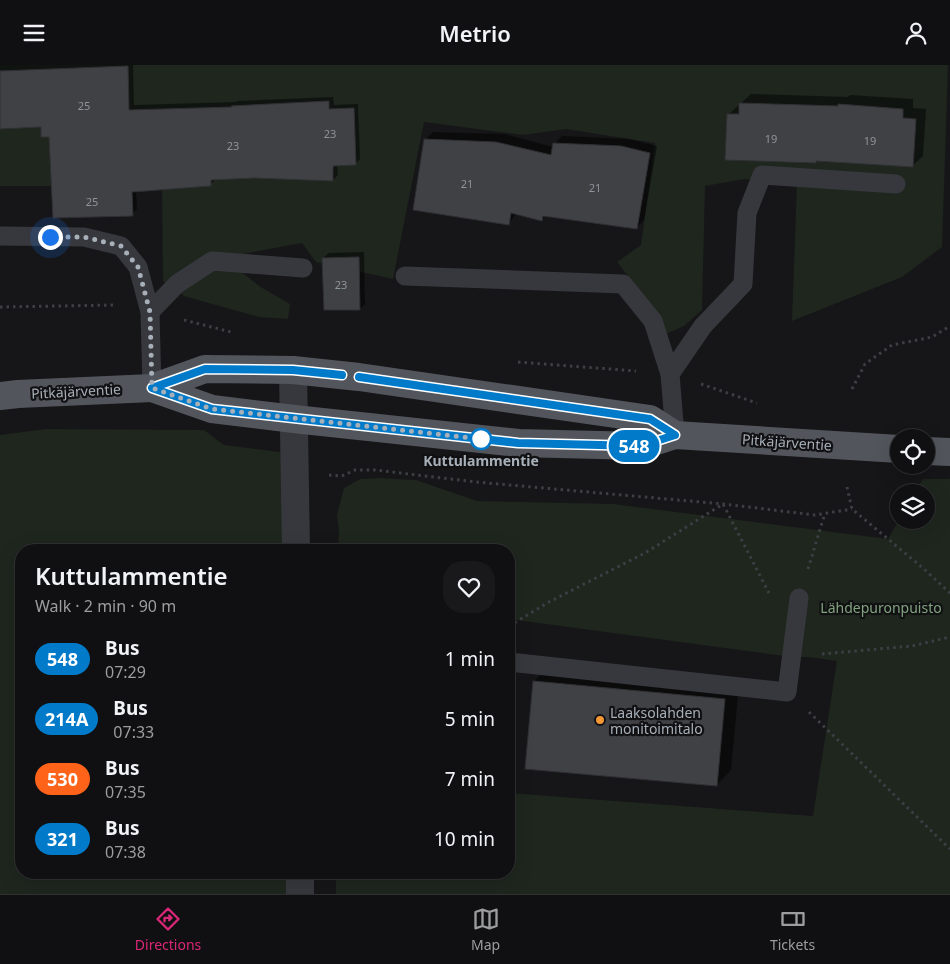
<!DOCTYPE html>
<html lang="en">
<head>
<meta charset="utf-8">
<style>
	body { margin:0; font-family:"Noto Sans",sans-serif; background:#19191b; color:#f1f3f6; height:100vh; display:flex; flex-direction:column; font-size:19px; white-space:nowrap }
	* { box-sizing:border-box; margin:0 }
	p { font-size:16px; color:#9c9d9f }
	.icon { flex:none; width:28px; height:28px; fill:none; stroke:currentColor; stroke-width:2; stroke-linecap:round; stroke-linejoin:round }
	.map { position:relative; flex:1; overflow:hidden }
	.side { position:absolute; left:15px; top:479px; width:500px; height:335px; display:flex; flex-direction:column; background:#101012; border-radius:20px; box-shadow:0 5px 20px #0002,0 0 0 1px #303032 }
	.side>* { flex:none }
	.badge { padding:0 10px; border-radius:16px; font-size:18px; line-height:32px }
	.fabs { position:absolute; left:890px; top:364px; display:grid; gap:10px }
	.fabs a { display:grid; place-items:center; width:45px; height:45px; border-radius:50%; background:#101012; box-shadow:0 5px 20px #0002,0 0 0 1px #303032; font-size:25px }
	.you { position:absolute; width:25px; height:25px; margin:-12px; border:4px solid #fff; border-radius:50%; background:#1a73e8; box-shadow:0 0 0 8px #1a73e833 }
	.map>.badge { position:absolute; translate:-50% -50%; box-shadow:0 0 0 2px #fff }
	.round { display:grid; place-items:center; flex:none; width:52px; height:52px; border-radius:20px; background:#19191b }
	.summary { display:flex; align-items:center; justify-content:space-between; height:85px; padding:0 20px }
	h1 { font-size:24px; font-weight:600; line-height:38px }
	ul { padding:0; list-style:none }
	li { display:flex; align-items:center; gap:15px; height:60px; padding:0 20px }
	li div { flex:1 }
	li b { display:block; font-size:19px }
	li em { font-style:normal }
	li .badge { min-width:55px; font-weight:700; text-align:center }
	header { display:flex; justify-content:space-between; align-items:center; height:65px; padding:0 20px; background:#101012; font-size:22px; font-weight:600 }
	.dock { display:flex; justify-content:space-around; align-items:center; height:70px; border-top:1px solid #303032; background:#101012; font-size:14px; color:#9c9d9f }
	.dock a { display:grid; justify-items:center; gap:2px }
	.dock .current { color:#db2777 }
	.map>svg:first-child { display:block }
</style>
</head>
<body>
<header><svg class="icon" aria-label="menu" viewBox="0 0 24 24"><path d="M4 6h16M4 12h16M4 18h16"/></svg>Metrio<svg class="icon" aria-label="person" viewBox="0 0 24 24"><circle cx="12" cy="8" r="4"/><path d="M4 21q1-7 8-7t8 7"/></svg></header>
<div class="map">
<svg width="950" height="829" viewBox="0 0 950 829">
	<rect width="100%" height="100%" fill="#161618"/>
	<g fill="#1e261e">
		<polygon points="0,0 948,0 942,182 902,212 792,256 797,119 744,114 705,121 702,245 684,261 666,269 648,236 617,197 641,180 655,78 566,64 523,70 424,57 393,214 316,197 302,178 237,190 239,205 259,221 290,239 288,254 259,252 184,231 163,216 162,118 52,121 0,121"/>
		<polygon points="46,364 204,365 224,380 294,389 296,485 21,485 21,808 300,808 300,829 0,829 0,370"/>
		<polygon points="378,413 416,415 477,436 613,439 888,474 899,455 926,455 926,428 915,427 923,414 950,414 950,829 336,829 336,808 509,808 509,728 813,751 837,596 809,592 792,592 509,554 509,485 338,485 339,466 337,450 344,423 360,414"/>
	</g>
	<g fill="#0007">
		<polygon points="0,0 133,0 134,40 236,37 238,36 333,32 334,40 358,39 360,94 355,99 337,99 338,110 333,115 254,112 216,114 210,120 136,125 137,144 132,149 42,61 0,62"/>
		<polygon points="751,29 848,32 850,30 913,34 913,43 926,44 923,91 912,101 818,95 816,97 728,50"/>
		<polygon points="433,67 504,69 553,82 554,79 562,71 629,74 657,81 644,155 636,163 547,150 542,155 517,148 509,158 426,74"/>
		<polygon points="364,187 365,239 360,244 325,244 323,193 329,188"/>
		<polygon points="549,602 739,620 731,705 717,720 534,616"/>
	</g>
	<g fill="#404145" stroke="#303034">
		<polygon points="128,1 129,45 232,42 231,41 329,36 329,44 354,43 356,100 333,101 333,116 254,113 211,115 211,121 132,127 133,151 53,153 49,72 41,72 41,62 0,64 0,6"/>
		<polygon points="739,38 838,41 838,39 903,44 903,53 916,54 913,102 816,96 816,98 725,95 727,49 739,49"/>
		<polygon points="424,74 496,77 551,90 553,78 621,81 650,88 637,164 543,151 542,156 511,148 509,160 413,145"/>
		<polygon points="359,192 360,245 324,245 322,193"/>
		<polygon points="533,616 725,634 717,721 525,704"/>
	</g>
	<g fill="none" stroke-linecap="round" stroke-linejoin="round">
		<g stroke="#3d3f44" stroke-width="3" stroke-dasharray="2.5 4" stroke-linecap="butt">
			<polyline points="0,242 117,240"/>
			<polyline points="184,255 231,267"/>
			<polyline points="518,297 636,306"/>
			<polyline points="701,319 757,338"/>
			<polyline points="852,324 865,299 892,280 932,272 950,261"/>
			<polyline points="329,410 342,411 355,405 375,405 476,417 723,439 815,450 852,444"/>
			<polyline points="847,422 852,444 924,504 950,528"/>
			<polyline points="808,504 825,448"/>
			<polyline points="509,561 549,537 645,488 723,439 769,528"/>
			<polyline points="822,589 912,581 950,572"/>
			<polyline points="809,647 950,784"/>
		</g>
		<g stroke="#37383d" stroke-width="19">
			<polyline points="0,171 84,172 121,181 138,202 150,247 152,323"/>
			<polyline points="405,211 623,219 653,256 670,309 675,370"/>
			<polyline points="150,247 177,219 212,196 303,203"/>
			<polyline points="670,309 703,261 743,219 747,148 762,110 896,119"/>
			<polyline points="509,597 787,627 799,533"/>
		</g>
		<g stroke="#37383d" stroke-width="28">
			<polyline points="293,305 296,485"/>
			<polyline points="300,808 300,829"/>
		</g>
		<g stroke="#52565c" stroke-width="28">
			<polyline points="152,323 212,344 294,354 518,378 641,381 675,370 899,384"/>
			<polyline points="0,331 18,329 152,323 205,304 293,305 359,312 650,354 675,370"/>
			<polyline points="926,386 950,387"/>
		</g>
	</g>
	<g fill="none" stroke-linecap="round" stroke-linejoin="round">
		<defs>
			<polyline id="line" points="342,310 293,305 205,304 152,323 212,344 518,378 641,381 675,370 650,354 359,312"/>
		</defs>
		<use href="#line" stroke="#fff" stroke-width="11"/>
		<use href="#line" stroke="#007ac9" stroke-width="8"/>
		<polyline stroke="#a7afb8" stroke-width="5" stroke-dasharray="0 9" points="50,172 84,172 121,181 138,202 150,247 152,323 212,344 481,374"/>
	</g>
	<circle fill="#fff" stroke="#007ac9" stroke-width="2.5" cx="481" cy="374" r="10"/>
	<circle fill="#f49831" stroke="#111113" stroke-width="2" cx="600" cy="655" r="5"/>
	<g text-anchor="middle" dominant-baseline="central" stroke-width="4.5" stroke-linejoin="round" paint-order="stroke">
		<g font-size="11" fill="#8d949b">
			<text x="84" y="40">25</text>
			<text x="330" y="68">23</text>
			<text x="771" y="73">19</text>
			<text x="870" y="75">19</text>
			<text x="233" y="80">23</text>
			<text x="467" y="118">21</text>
			<text x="595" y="122">21</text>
			<text x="92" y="136">25</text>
			<text x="341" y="219">23</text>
		</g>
		<g font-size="14" fill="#a7afb8" stroke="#111113">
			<text transform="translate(76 326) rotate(-3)">Pitkäjärventie</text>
			<text transform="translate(787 377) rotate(4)">Pitkäjärventie</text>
		</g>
		<g font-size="14" font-weight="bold" fill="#a7afb8" stroke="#111113">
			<text x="481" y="395">Kuttulammentie</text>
		</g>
		<g font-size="14" fill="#81a37e" stroke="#111113">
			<text x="881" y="542">Lähdepuronpuisto</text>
		</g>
		<g font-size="14" fill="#a7afb8" stroke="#111113" text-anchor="start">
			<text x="610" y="647">Laaksolahden<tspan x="610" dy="16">monitoimitalo</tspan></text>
		</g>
	</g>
</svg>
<div class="fabs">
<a><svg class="icon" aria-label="locate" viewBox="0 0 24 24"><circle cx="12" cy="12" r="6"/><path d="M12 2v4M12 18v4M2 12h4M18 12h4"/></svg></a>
<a><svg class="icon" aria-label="layers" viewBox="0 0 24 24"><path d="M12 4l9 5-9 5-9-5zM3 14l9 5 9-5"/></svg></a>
</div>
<div class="you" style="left:50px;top:172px"></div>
<b class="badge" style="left:634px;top:381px;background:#007ac9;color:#fff">548</b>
<section class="side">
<div class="summary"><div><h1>Kuttulammentie</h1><p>Walk · 2 min · 90 m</p></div><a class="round"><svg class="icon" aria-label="heart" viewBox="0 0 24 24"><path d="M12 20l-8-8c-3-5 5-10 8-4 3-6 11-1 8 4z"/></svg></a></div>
<ul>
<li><span class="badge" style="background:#007ac9;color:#fff">548</span><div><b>Bus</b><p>07:29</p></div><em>1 min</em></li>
<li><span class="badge" style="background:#007ac9;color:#fff">214A</span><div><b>Bus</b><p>07:33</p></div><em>5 min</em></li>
<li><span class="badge" style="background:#ff6319;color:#fff">530</span><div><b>Bus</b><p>07:35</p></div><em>7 min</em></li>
<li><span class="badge" style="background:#007ac9;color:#fff">321</span><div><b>Bus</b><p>07:38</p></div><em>10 min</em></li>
</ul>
</section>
</div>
<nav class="dock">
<a class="current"><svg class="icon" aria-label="directions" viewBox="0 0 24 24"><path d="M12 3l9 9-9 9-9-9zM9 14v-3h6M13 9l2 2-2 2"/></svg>Directions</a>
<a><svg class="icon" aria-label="map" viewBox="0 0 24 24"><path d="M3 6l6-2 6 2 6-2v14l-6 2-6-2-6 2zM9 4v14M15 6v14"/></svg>Map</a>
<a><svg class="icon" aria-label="tickets" viewBox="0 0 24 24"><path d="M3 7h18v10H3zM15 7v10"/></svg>Tickets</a>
</nav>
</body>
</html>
